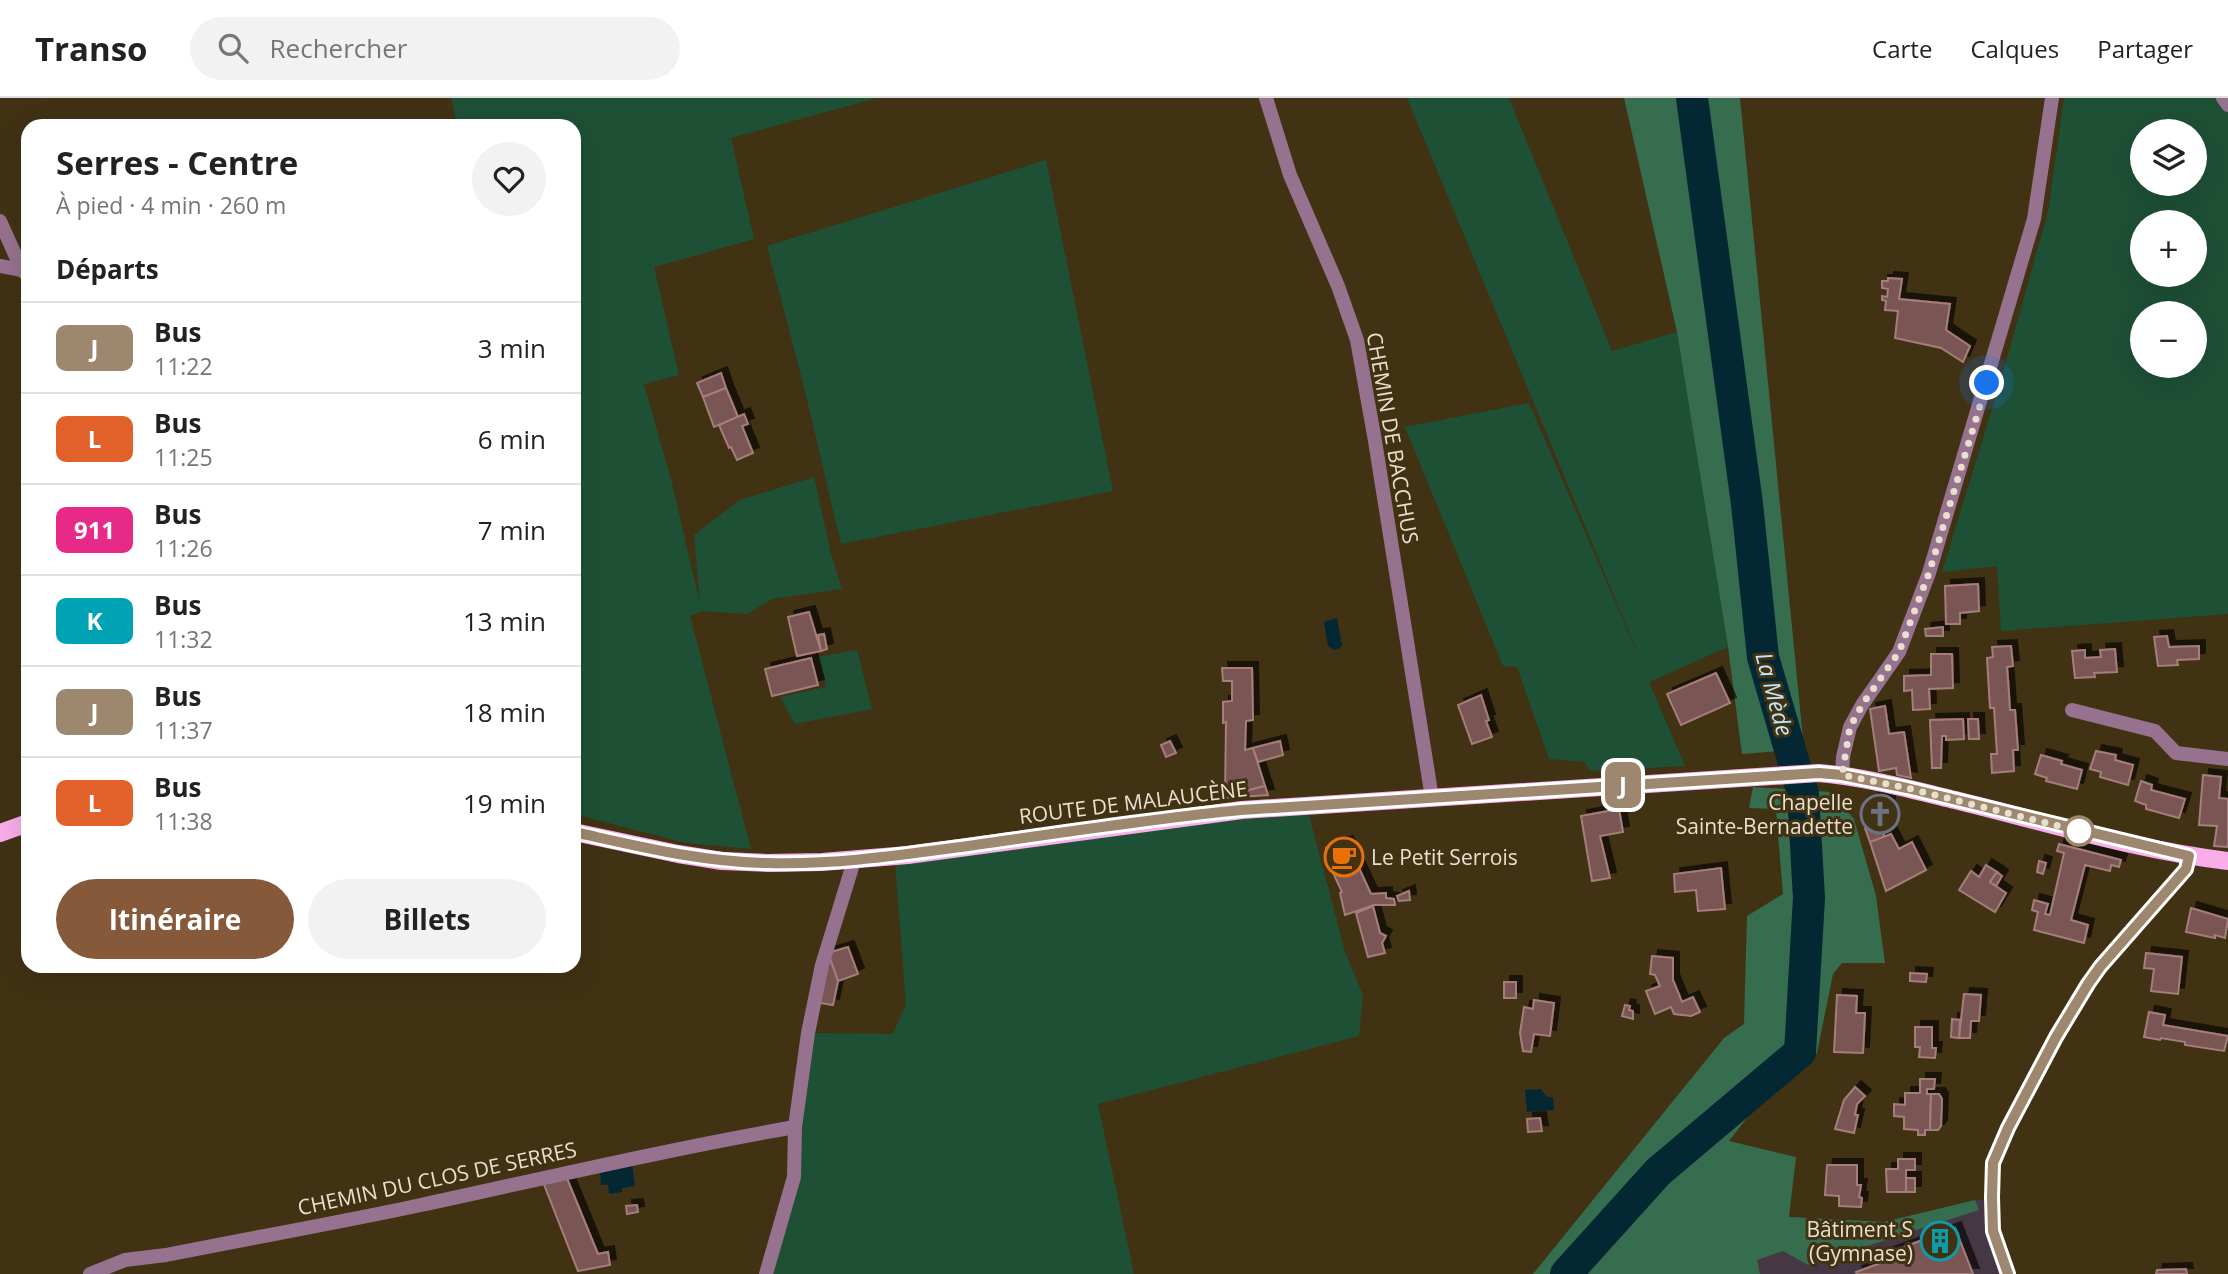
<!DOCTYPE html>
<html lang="fr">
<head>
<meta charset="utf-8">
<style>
	body { margin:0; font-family:"Open Sans",sans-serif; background:#f2f2f2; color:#222; height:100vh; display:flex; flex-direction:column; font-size:26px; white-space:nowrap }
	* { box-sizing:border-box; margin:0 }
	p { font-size:23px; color:#767676 }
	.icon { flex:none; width:38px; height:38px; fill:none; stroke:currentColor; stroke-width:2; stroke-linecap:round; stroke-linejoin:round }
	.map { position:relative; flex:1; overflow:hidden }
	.drawer { position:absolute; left:21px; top:21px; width:560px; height:854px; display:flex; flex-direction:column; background:#fff; border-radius:21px; box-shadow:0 7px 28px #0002 }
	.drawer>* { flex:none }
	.badge { padding:0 14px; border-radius:10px; font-size:24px; line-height:46px }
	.buttons { position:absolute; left:2130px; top:21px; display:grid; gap:14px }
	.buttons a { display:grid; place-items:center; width:77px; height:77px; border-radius:50%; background:#fff; box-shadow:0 7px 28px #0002; font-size:35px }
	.you { position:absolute; width:35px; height:35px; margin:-18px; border:5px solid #fff; border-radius:50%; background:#1a73e8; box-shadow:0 0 0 10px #1a73e833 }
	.map>.badge { position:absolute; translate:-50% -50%; box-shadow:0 0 0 4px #fff }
	h2 { padding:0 35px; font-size:26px; line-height:63px }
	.round { display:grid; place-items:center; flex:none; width:74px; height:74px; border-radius:37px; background:#f2f2f2 }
	.head { display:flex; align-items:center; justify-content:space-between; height:119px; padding:0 35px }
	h1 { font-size:33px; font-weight:700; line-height:52px }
	.primary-button { display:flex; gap:14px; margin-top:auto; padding:14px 35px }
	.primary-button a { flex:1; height:80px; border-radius:42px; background:#85593a; color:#fff; font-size:28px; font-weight:700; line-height:80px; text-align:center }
	.primary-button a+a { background:#f2f2f2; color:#222 }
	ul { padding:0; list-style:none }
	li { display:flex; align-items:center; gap:21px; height:91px; padding:0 35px; border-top:2px solid #e0e0e0 }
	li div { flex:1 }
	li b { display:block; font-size:26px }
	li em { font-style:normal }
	li .badge { min-width:77px; font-weight:700; text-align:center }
	header { display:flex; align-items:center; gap:42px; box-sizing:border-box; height:98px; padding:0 35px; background:#fff; border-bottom:2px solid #e0e0e0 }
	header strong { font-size:33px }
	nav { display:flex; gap:38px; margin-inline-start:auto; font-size:24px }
	.search { width:490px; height:63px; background:#f2f2f2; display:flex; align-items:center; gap:18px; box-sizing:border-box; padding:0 24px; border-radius:38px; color:#767676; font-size:26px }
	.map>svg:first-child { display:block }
</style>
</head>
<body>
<header>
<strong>Transo</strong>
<div class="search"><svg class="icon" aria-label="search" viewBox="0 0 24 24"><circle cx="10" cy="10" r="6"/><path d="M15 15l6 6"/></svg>Rechercher</div>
<nav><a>Carte</a><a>Calques</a><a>Partager</a></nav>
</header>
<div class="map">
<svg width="2228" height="1176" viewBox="0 0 2228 1176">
	<defs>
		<filter id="shadow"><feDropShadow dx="6" dy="-6" stdDeviation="0" flood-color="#0009"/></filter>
	</defs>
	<rect width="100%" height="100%" fill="#413214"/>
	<polygon fill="#463744" points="1975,1102 1985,1102 1987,1137 2000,1176 1693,1176 1789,1119 1884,1124"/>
	<g fill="#1e5036" fill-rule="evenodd">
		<polygon points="451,0 877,0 731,40 754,141 654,169 679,277 644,286 672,385 700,506 694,437 740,402 814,379 831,456 842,491 772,501 747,516 702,513 690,518 751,751 686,745 574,716 574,28 457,28"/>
		<polygon points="1407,0 1509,0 1612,253 1677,234 1728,549 1649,584 1685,668 1590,673 1585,664 1549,661 1517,569 1503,568 1405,329 1529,305 1647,577"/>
		<path d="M2064,0H2217L2228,15V516L2001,533L1997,468L1942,474L2000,285L2048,114ZM2142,33H2194V86H2142ZM2142,124H2194V177H2142ZM2142,215H2194V268H2142Z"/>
		<polygon points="1046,62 1113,393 841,446 803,285 767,148"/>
		<polygon points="857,552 872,611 795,626 780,599 826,589 818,559"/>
		<polygon points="1309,717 1345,854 1363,897 1359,938 1098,1006 1134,1176 773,1176 801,1080 801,1030 814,935 893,936 906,906 895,766 1214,722"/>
	</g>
	<g fill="#366d4e">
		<polygon points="1624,0 1740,0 1804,651 1742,656 1728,549 1677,234"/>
		<polygon points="1753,689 1831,694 1854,721 1876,798 1885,865 1842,865 1833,876 1817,955 1763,999 1729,1043 1796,1059 1789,1119 1884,1124 1975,1102 1979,1112 1808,1167 1783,1153 1757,1162 1760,1176 1533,1176 1724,940 1744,926 1747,818 1783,796 1776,711 1749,710"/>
	</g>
	<g fill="#032834">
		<polygon points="1337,520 1342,547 1339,551 1334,552 1328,548 1324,524"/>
		<polygon points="1541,991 1546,998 1553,1000 1554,1012 1527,1014 1525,992"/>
		<polygon points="632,1065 635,1088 622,1090 622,1094 609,1096 608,1087 601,1087 600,1074"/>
	</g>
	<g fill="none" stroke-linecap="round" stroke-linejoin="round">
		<polyline stroke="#032834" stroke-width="32" points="1566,1176 1658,1074 1800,954 1809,800 1803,696 1763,559 1747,406 1692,0"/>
	</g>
	<g fill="#795452" stroke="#a57e7b" stroke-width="2" filter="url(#shadow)">
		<polygon points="1888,180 1902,181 1899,201 1950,206 1946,232 1970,248 1963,264 1941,250 1895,240 1898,213 1885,212 1886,203 1882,202 1882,198 1887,199 1888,191 1882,190 1882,183 1888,183"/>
		<polygon points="721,275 726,290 703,299 697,285"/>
		<polygon points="726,290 738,319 714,329 703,299"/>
		<polygon points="744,316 748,326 742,328 753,355 737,362 731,349 729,350 719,327"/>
		<polygon points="1978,486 1979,513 1960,515 1960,526 1946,526 1945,488"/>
		<polygon points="809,514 821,553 797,558 788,519"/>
		<polygon points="1943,529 1943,538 1926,538 1925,531"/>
		<polygon points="824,536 827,551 821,553 818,537"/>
		<polygon points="2167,538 2169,549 2199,548 2199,561 2177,562 2178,567 2158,568 2154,539"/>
		<polygon points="2011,548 2013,568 2007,569 2008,581 2010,612 2015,612 2018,652 2013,652 2014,673 1992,675 1991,656 1997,656 1994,610 1990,610 1987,560 1993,559 1992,549"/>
		<polygon points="2115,551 2117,574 2094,575 2095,579 2075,580 2072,553 2085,552 2085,560 2101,559 2100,552"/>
		<polygon points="1931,556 1952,556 1953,590 1929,591 1930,611 1913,612 1912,592 1904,593 1904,578 1931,577"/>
		<polygon points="811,560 818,587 772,598 765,571"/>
		<polygon points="1222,570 1252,570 1253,622 1246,623 1245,652 1253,650 1265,688 1225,698 1226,624 1223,625 1223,604 1232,603 1232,583 1223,583"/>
		<polygon points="1716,575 1730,605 1681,627 1667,596"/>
		<polygon points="1481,597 1489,622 1486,623 1492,639 1472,646 1458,607"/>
		<polygon points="1885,608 1889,636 1904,634 1911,680 1897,677 1896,670 1879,673 1870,611"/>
		<polygon points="1963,621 1964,641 1946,642 1946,638 1942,638 1941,670 1932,670 1930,622"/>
		<polygon points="1968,621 1978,621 1979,641 1969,641"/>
		<polygon points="1170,643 1176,655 1166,659 1161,647"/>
		<polygon points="1280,643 1283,657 1258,664 1253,650"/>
		<polygon points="2096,653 2116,657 2115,662 2133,667 2128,687 2100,679 2101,674 2090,671"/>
		<polygon points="2041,657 2062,663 2061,666 2082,672 2077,691 2046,683 2047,680 2035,676"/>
		<polygon points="2203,677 2221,679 2219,700 2228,701 2228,749 2214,748 2217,728 2199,727"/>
		<polygon points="2141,683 2152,687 2151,692 2185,701 2179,720 2146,711 2146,707 2135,703"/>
		<polygon points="1265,688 1268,697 1225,700 1225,698"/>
		<polygon points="1873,701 1889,704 1886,730 1883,735 1885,739 1870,744 1865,730 1870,728"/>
		<polygon points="1619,711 1623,734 1600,738 1610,780 1592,783 1581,718"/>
		<polygon points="1891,736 1899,751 1912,744 1926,772 1886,793 1870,744"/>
		<polygon points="1347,744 1371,796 1386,795 1386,800 1394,801 1395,807 1374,807 1345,817 1340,795 1342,794 1329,766 1326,750"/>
		<polygon points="2059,746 2121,762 2119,769 2111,767 2110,773 2085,767 2071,822 2088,827 2084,845 2034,832 2038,814 2032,812 2034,802 2048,806 2045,816 2050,817 2064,755 2057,753"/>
		<polygon points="2039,763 2046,765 2043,776 2037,774"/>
		<polygon points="1986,767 1997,774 1990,784 2006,795 1995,814 1959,792 1971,773 1979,779"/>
		<polygon points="1721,770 1725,811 1698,813 1696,792 1675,794 1674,776"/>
		<polygon points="1997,774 2002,778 1996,788 1990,784"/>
		<polygon points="1409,793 1410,802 1399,803 1397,798"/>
		<polygon points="1373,808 1380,835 1386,838 1382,845 1385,855 1368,859 1356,815"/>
		<polygon points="2191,810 2228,821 2225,840 2215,837 2215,840 2186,834"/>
		<polygon points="848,849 858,876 838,883 828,855"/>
		<polygon points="828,855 838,883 833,907 820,905"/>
		<polygon points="2146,855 2182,859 2178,896 2151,893 2154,871 2144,870"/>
		<polygon points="1652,858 1673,860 1673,882 1682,904 1693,899 1700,914 1691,918 1674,916 1671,909 1655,916 1646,893 1660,888 1655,877 1650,876"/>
		<polygon points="1910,875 1927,876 1926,884 1910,883"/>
		<rect x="1504" y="884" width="12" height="16"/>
		<polygon points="1964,896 1981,897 1979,923 1971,923 1970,940 1959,940"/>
		<polygon points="1837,897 1857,898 1856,915 1865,915 1863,955 1834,954"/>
		<polygon points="1534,902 1554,905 1550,938 1534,936 1531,954 1523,953 1520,935 1524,909 1533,911"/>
		<polygon points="1625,907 1630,908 1629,912 1633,913 1633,921 1622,918"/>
		<polygon points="2149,914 2165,917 2163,927 2228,938 2224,953 2185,947 2185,944 2161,940 2160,942 2144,939"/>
		<polygon points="1952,921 1960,922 1959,940 1951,939"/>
		<polygon points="1915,929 1932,929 1932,950 1936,950 1935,960 1919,959 1920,949 1915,949"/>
		<polygon points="1920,981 1935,981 1934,991 1927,991 1927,996 1931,996 1930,1032 1925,1032 1925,1037 1918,1037 1918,1032 1904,1031 1904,1019 1894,1018 1894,1006 1905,1007 1905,995 1920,995"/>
		<polygon points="1855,989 1865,998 1857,1006 1855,1017 1858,1017 1854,1035 1835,1031 1844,1002"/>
		<polygon points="1931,996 1939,996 1942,1001 1941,1028 1938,1032 1930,1032"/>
		<polygon points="1540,1020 1542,1033 1528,1034 1527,1021"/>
		<polygon points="1898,1061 1915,1061 1915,1072 1906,1072 1906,1094 1887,1094 1886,1071 1898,1071"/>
		<polygon points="1827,1067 1857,1067 1857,1087 1861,1087 1859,1099 1862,1100 1861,1109 1839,1108 1839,1098 1825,1097"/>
		<polygon points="566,1078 598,1156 608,1154 610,1167 578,1173 543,1084"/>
		<rect x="1906" y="1080" width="9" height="14"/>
		<polygon points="637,1107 638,1114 627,1116 626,1108"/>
		<polygon points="1955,1130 1973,1176 1857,1176 1856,1174 1886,1163 1885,1156"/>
		<polygon points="2186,1171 2187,1176 2156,1176 2157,1172"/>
	</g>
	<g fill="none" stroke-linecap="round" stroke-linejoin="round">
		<g stroke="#97728f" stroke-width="14">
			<polyline points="1266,0 1290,77 1338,188 1357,242 1375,343 1432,700"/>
			<polyline points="2223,0 2228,7"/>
			<polyline points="0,123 22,172"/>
			<polyline points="0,168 22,172 28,178"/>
			<polyline points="2072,612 2155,633 2176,655 2228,661"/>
			<polyline points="1842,677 1843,659 1850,629 1862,607 1899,554 1929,475 2034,121 2052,0"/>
			<path d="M90,1176L125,1162L166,1157C251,1140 337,1125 421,1107C546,1080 669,1051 795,1029"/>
			<polyline points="766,1176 794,1079 795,1029 808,935 822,867 854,763"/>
			<polyline points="2008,1176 1993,1133 1992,1099 1993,1065 2008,1030 2077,902 2100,869 2186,771 2189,759"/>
		</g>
		<g stroke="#f9ade9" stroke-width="18">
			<path d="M574,734L678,756L722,763L768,765L822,764L908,757L1242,712L1819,675C1865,679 1910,691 1955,702C2045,724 2136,752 2228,763"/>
			<polyline points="0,735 28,725"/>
		</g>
	</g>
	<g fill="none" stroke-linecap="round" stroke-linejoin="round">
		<defs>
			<path id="line" d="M574,734C638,748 701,764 767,765C835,767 901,757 968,748C1059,735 1150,721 1241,712L1819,675L1842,677L1907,690L2189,758L2186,771L2100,869L2088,886L2056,939L2008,1030L1993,1065L1992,1099L1993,1133L2008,1176"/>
		</defs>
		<use href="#line" stroke="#fff" stroke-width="16"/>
		<use href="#line" stroke="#9d876e" stroke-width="10"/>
		<polyline stroke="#e8dfce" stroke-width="7" stroke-dasharray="0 12.6" points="1987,285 1929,475 1899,554 1862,607 1850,629 1842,677 1907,690 2079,733"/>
	</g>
	<defs>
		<symbol id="church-ring" viewBox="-11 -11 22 22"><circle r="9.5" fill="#413214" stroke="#6b7280" stroke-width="1.5"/><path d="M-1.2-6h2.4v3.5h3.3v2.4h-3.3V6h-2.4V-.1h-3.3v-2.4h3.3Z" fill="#6b7280"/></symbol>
		<symbol id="cafe-ring" viewBox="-11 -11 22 22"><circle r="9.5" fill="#413214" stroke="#e8710a" stroke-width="1.5"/><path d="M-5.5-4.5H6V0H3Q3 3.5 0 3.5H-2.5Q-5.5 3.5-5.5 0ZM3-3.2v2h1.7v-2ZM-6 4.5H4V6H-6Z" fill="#e8710a"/></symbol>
		<symbol id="building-ring" viewBox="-11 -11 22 22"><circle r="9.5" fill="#413214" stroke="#0f9aa8" stroke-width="1.5"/><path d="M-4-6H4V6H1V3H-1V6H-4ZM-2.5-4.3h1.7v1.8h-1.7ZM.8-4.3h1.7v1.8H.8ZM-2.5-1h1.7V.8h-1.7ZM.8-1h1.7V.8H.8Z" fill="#0f9aa8"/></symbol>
	</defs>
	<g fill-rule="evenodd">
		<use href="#church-ring" x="1858" y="694" width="44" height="44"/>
		<use href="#cafe-ring" x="1322" y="737" width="44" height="44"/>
		<use href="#building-ring" x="1918" y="1121" width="44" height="44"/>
	</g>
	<circle fill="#fff" stroke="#9d876e" stroke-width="3.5" cx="2079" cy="733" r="14"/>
	<g text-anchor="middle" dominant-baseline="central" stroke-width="6" stroke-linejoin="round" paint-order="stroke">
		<g font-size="21" fill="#e8dfce" stroke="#413214">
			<text transform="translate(1393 340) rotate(80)">CHEMIN DE BACCHUS</text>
			<text transform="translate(1133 704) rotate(-7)">ROUTE DE MALAUCÈNE</text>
			<text transform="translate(437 1080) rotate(-12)">CHEMIN DU CLOS DE SERRES</text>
		</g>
		<g font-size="21" fill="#e8dfce" stroke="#413214" text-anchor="end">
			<text x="1853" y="704">Chapelle<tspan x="1853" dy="24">Sainte-Bernadette</tspan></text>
			<text x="1371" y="759" text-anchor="start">Le Petit Serrois</text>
			<text x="1913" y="1131">Bâtiment S<tspan x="1913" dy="24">(Gymnase)</tspan></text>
		</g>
		<g font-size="23" font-style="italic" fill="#c3e6f6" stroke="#413214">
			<text transform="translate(1775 596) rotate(75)">La Mède</text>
		</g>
	</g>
</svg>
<div class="buttons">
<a><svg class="icon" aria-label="layers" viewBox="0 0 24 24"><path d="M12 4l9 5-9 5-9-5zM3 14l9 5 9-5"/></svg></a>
<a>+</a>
<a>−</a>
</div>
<div class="you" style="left:1987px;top:285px"></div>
<b class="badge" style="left:1623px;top:687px;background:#9d876e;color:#fff">J</b>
<section class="drawer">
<div class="head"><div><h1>Serres - Centre</h1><p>À pied · 4 min · 260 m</p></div><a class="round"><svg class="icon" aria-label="heart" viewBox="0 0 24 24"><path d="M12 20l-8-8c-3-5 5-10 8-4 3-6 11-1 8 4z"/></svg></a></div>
<h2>Départs</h2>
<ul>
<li><span class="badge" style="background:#9d876e;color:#fff">J</span><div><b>Bus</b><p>11:22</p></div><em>3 min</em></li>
<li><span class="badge" style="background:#e2612b;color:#fff">L</span><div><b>Bus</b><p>11:25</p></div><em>6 min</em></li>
<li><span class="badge" style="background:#e72987;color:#fff">911</span><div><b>Bus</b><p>11:26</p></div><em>7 min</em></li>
<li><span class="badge" style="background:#00a3b4;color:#fff">K</span><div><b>Bus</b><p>11:32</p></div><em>13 min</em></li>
<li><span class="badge" style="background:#9d876e;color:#fff">J</span><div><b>Bus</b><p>11:37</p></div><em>18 min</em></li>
<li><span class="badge" style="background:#e2612b;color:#fff">L</span><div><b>Bus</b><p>11:38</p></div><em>19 min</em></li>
</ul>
<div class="primary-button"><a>Itinéraire</a><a>Billets</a></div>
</section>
</div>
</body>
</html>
